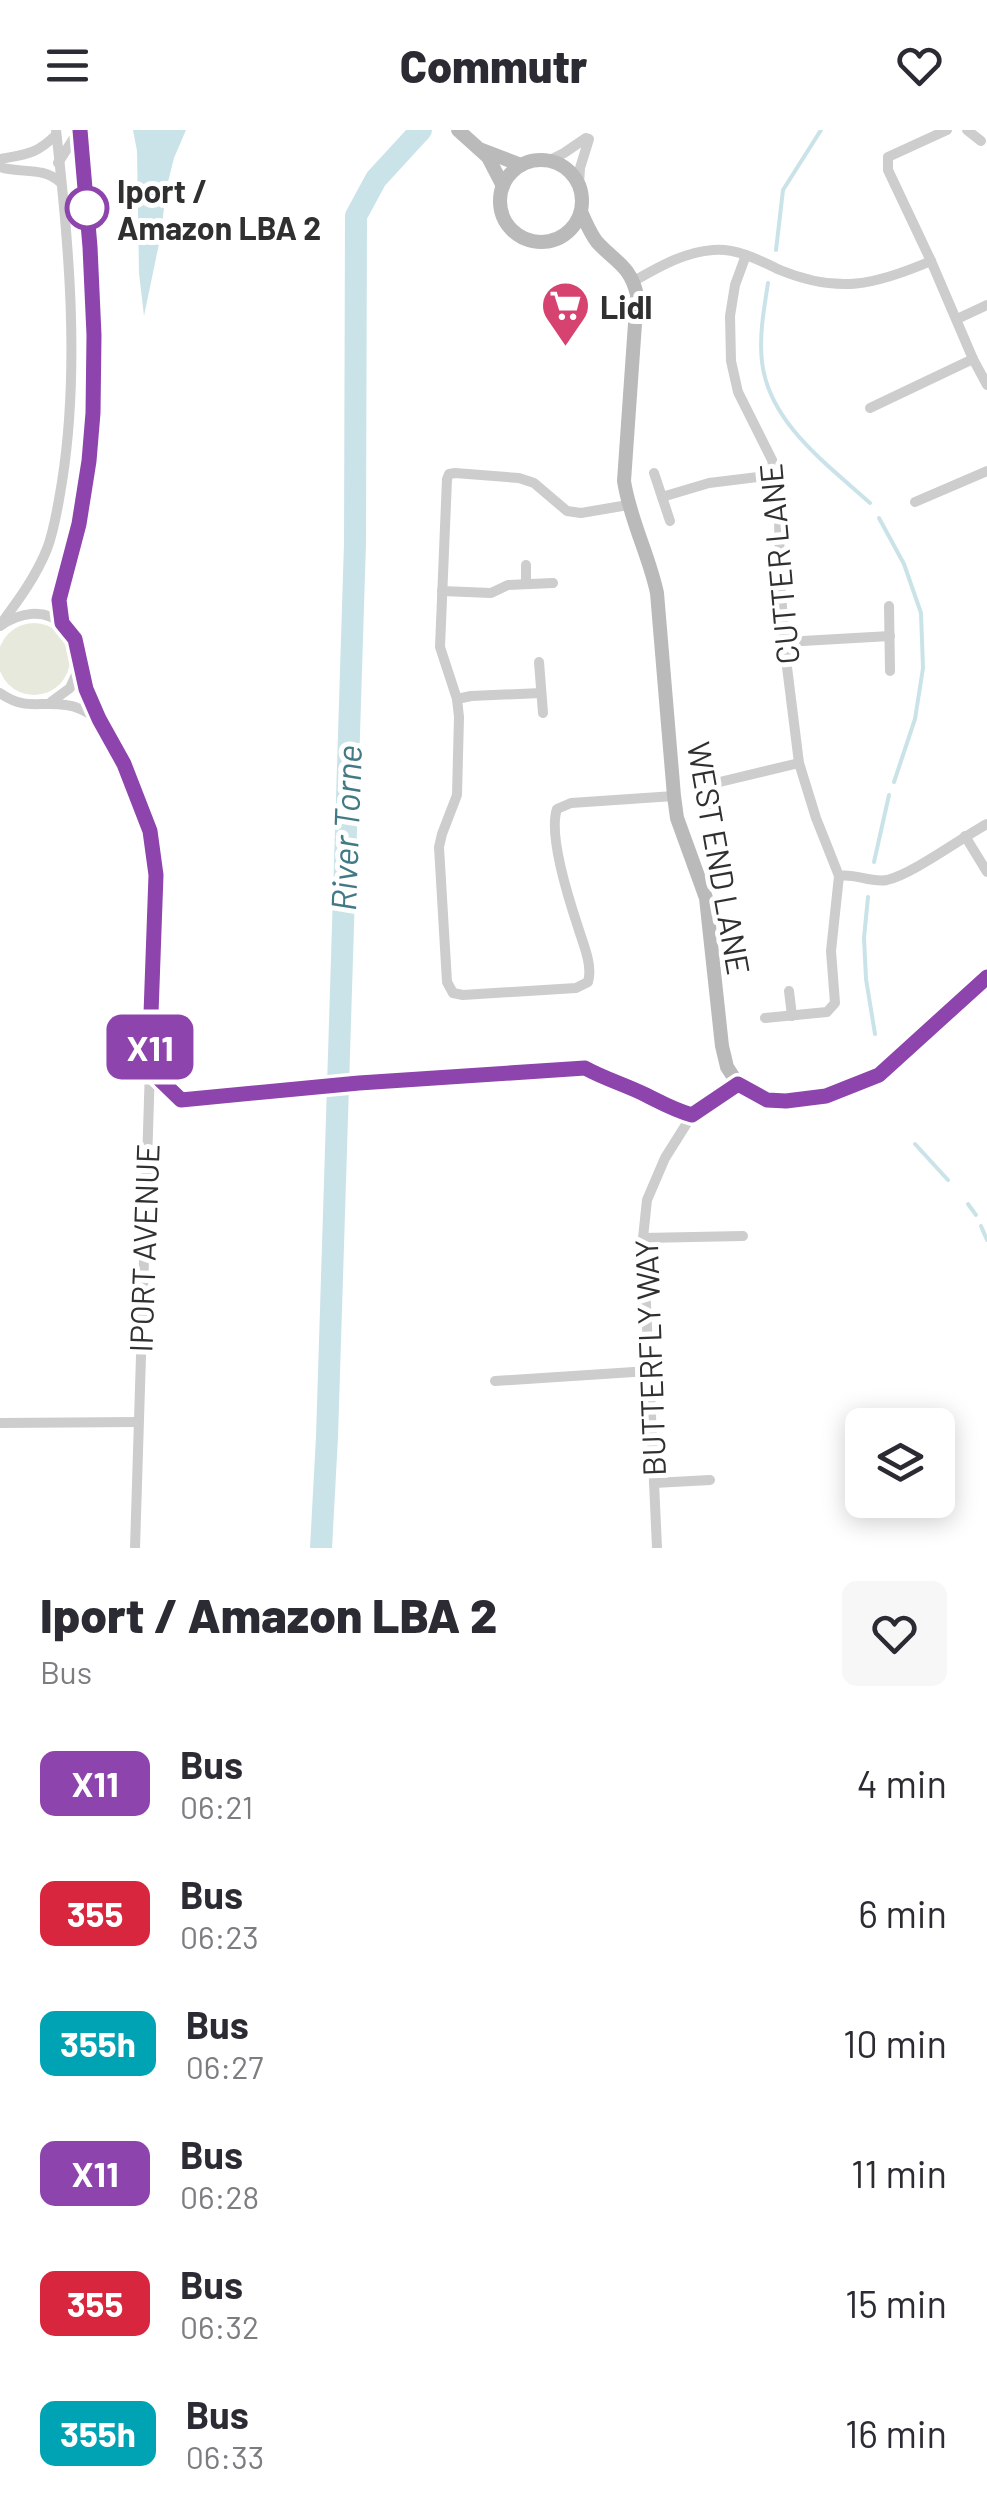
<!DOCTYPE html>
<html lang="en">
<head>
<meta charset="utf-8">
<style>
	body { margin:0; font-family:Barlow,sans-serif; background:#f7f7f7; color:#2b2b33; height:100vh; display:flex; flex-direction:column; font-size:38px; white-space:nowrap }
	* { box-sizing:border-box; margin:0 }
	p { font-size:32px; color:#7c7c81 }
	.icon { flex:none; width:55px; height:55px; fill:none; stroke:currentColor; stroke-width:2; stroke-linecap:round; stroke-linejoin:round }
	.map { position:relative; height:1418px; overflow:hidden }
	.side { display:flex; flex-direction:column; background:#fff; flex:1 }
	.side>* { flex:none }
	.badge { padding:0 20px; border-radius:15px; font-size:35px; line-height:65px }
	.fabs { position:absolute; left:845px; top:1278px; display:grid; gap:20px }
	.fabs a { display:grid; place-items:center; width:110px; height:110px; border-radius:15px; background:#fff; box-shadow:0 5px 25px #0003; font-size:50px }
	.map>.badge { position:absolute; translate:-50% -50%; box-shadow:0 0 0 5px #fff }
	.round { display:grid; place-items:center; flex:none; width:105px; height:105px; border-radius:15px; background:#f7f7f7 }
	.headline { display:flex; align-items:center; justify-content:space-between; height:170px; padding:0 40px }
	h1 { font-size:48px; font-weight:800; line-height:75px }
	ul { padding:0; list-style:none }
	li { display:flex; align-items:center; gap:30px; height:130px; padding:0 40px }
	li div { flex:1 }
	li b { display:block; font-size:38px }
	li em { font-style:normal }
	li .badge { min-width:110px; font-weight:700; text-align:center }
	header { display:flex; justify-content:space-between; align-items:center; height:130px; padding:0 40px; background:#fff; font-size:45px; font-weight:800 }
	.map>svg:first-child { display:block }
</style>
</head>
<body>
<header><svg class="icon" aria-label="menu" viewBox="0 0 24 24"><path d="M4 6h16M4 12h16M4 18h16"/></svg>Commutr<svg class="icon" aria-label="heart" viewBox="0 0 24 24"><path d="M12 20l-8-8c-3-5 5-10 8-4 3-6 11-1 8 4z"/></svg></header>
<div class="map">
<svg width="987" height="1418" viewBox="0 0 987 1418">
	<rect width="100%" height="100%" fill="#fff"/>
	<circle fill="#e6e9dc" cx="34" cy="529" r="36"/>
	<polygon fill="#cae3e8" points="133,0 186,0 174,28 166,60 161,104 144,186 139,143 137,21"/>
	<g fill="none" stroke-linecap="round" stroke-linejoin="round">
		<g stroke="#cae3e8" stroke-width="4">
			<polyline points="776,120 783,60 821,0"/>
			<path d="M768,153C764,179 759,205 762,232C769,293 827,334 870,373"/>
			<polyline points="879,388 904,434 921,483 923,538 915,589 894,652"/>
			<polyline points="874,732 889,665"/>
			<polyline points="868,767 864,808 866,849 875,904"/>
			<polyline points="915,1014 948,1050"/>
			<polyline points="968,1074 976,1085"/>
			<polyline points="981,1096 987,1110"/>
		</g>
		<polyline stroke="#cae3e8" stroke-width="22" points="321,1418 327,1307 355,413 356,86 376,49 421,0"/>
		<g stroke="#cdcdcd" stroke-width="10">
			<polyline points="967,0 981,11"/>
			<path d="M0,29C27,24 35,25 56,5"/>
			<polyline points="548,31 564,23 586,8 589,9 580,38 579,55"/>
			<polyline points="58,33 79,0"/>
			<path d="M0,37C21,44 42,36 60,52"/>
			<polyline points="746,125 735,155 730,186 731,231 738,262 772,330 775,345 779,385 780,451 786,529 799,633 816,688 839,746 831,821 835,873 827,882 765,888"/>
			<polyline points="931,131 888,40 888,27 947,0"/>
			<path d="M634,151C659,137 684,122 713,120C737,118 759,130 780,140C838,164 875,155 931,131L973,229L987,255"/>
			<polyline points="957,189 987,175"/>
			<polyline points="870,278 973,229"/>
			<polyline points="654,343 670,391"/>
			<polyline points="662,367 709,353 775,345"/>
			<polyline points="915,372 987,341"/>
			<path d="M628,375L581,383L567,381L534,353L519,348L455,343L449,344L447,349L440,517L457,569L459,587L457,665L442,704L439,717L447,852L453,863L463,865L576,858L588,852C593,835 583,814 578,797C569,770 548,705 557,679L571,673L674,666"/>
			<polyline points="526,435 526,454"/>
			<polyline points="442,461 491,463 508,455 553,453"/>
			<polyline points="889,476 890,541"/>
			<path d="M3,491C20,468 36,446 47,419C55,398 58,375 62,352C80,238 69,114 56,0"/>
			<path d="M62,493C57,458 70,429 78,396C83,374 87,350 89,328C101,222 93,106 80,0"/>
			<path d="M0,496C19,483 44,477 63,495C82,512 79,536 86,559C93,581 108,599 118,620C130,645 142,672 149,699C153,714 154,730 156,745L135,1418"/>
			<polyline points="785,512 890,506"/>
			<polyline points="539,532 543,583"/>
			<path d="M0,563C26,581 38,571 66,575C78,576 88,583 98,589"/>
			<polyline points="457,569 471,566 541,563"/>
			<polyline points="51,572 70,558 80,536"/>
			<polyline points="694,622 709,681"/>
			<polyline points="703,656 799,633"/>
			<polyline points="965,706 987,742"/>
			<path d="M839,746C855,743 870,753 887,750C913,744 961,708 987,694"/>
			<polyline points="789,861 792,886"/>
			<polyline points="643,1108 743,1106"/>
			<polyline points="495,1251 649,1241"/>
			<polyline points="0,1293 138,1292"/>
			<polyline points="654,1353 710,1350"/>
			<polyline points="657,1418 643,1108 647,1070 665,1028 692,985 738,954"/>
		</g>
		<g stroke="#bababa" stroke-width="14">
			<polyline points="458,0 488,27 503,56"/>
			<polyline points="482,20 521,35"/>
			<circle cx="541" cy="71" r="41"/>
			<path d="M581,82C586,92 590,103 597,112C615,132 630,135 637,165L624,351C630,390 649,425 657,463L674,666L677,688L706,768L722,916L727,937L738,954L751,963L767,970L786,971L826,966L879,945L987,847"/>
		</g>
	</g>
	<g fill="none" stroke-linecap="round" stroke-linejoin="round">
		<defs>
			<path id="line" d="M80,0L90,117L94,205L93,283L89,331L79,394L59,470L62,493L75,509L86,559L99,589L124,634L150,701L156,745L149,939L181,970L359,953L585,938C605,949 626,955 646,965C662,973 674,980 692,985L738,954L767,970L786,971L826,966L879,945L987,847"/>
		</defs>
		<use href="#line" stroke="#fff" stroke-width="22"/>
		<use href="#line" stroke="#8e44ad" stroke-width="15"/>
	</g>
	<defs>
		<symbol id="supermarket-pin" viewBox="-11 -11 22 30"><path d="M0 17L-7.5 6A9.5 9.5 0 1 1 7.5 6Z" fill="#d64370" stroke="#fff"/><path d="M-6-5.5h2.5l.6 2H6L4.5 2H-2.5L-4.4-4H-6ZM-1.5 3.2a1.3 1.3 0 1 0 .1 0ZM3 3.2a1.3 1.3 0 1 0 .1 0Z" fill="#fff"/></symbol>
	</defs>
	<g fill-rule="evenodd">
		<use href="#supermarket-pin" x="538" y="148" width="55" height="75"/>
	</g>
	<circle fill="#fff" stroke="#8e44ad" stroke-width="5" cx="87" cy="78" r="20"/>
	<g text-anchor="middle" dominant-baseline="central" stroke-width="10" stroke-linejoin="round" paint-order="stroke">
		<g font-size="32" font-weight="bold" fill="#303030" stroke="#fff" text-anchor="start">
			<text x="117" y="60">Iport /<tspan x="117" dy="37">Amazon LBA 2</tspan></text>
		</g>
		<g font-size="32" font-weight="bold" fill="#303030" stroke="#fff" text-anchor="start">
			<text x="600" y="176">Lidl</text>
		</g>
		<g font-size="32" fill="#303030" stroke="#fff">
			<text transform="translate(778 434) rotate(-95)">CUTTER LANE</text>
			<text transform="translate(720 728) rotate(80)">WEST END LANE</text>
			<text transform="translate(143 1118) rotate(-88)">IPORT AVENUE</text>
			<text transform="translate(649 1228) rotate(-92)">BUTTERFLY WAY</text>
		</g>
		<g font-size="35" font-style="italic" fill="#417a85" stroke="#fff">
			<text transform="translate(345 698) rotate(-88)">River Torne</text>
		</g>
	</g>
</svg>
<div class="fabs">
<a><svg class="icon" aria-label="layers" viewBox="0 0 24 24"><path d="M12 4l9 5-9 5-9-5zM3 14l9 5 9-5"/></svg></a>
</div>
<b class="badge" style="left:150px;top:917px;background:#8e44ad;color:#fff">X11</b>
</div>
<section class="side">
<div class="headline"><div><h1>Iport / Amazon LBA 2</h1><p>Bus</p></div><a class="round"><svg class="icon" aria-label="heart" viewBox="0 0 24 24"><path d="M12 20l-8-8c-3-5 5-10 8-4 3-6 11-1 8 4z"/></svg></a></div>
<ul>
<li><span class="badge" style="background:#8e44ad;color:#fff">X11</span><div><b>Bus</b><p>06:21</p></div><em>4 min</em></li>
<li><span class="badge" style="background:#d7263d;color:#fff">355</span><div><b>Bus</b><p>06:23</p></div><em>6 min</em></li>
<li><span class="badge" style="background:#00a3b4;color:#fff">355h</span><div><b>Bus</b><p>06:27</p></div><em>10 min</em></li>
<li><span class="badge" style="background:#8e44ad;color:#fff">X11</span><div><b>Bus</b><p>06:28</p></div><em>11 min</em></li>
<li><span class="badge" style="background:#d7263d;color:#fff">355</span><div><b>Bus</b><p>06:32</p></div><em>15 min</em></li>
<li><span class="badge" style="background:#00a3b4;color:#fff">355h</span><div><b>Bus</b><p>06:33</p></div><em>16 min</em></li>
</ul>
</section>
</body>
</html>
